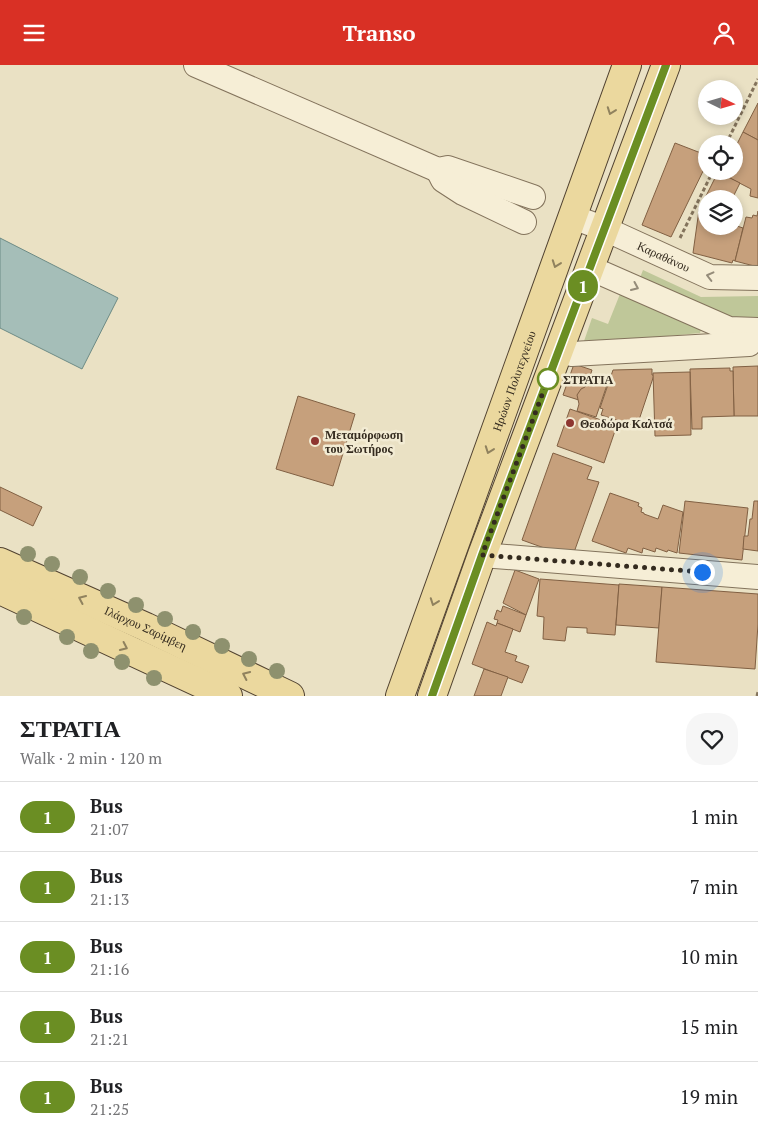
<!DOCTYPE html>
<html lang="en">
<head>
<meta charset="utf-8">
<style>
	body { margin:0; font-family:"PT Serif",serif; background:#f6f6f6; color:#202124; height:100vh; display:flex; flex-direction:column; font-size:19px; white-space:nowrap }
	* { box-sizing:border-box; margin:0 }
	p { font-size:16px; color:#757577 }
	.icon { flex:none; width:28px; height:28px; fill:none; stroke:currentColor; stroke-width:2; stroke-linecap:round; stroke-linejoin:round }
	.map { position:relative; height:631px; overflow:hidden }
	.sheet { display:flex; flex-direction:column; background:#fff; flex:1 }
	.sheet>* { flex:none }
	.badge { padding:0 10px; border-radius:16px; font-size:18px; line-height:32px }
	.needle { width:32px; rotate:95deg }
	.buttons { position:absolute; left:698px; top:15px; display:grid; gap:10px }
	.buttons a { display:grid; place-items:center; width:45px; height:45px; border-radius:50%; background:#fff; box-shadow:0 2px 8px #0003; font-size:25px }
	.you { position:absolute; width:25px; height:25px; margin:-12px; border:4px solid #fff; border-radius:50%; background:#1a73e8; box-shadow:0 0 0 8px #1a73e833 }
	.map>.badge { position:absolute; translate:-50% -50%; box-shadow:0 0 0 2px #fff }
	.round { display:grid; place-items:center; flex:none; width:52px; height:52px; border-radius:20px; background:#f6f6f6 }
	.head { display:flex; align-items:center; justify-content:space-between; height:85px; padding:0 20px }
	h1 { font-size:24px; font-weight:800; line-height:38px }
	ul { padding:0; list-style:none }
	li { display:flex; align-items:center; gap:15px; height:70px; padding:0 20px; border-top:1px solid #e0e0e0 }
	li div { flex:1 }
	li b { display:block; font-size:19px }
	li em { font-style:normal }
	li .badge { min-width:55px; font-weight:700; text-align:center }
	header { display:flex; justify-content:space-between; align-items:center; height:65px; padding:0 20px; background:#d93025; color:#fff; font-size:22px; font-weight:800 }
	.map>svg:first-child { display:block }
</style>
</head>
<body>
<header><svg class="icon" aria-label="menu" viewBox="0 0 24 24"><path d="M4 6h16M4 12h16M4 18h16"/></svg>Transo<svg class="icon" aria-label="person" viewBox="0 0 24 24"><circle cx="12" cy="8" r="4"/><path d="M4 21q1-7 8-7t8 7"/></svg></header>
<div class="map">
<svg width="758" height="631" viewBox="0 0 758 631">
	<rect width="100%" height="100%" fill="#eae1c4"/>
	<g fill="#bfc799">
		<polygon points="643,205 701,232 758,231 758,255 721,256 638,218"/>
		<polygon points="620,229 701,265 700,268 583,279 592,253 608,259"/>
	</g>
	<polygon fill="#a5beb8" stroke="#6d8b85" points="0,173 118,233 82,304 0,263"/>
	<g fill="#c6a07c" stroke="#816043">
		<polygon points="758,38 758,75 743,67"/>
		<polygon points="743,67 758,75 758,133 750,131 751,124 722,109 723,106 734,106 734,85"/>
		<polygon points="675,78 706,90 706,100 671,172 642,160"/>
		<polygon points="718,107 740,118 732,134 706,134 706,161 734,160 743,163 735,196 733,195 732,198 693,188 699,145"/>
		<polygon points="758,146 758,202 735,196 746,152 752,153 753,150 757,151"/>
		<polygon points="574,299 592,305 582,336 563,330"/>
		<polygon points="758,301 758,351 734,351 733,302"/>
		<polygon points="730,303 730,306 733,306 734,351 702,352 702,364 692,364 690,304"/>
		<polygon points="652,304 652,310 654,310 638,358 633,356 632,360 601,350 603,344 600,343 613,305"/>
		<polygon points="690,307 691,370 655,371 653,308"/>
		<polygon points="589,311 608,317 596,352 577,346 579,339 577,330 581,324 585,322"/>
		<polygon points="298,331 355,349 333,421 276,404"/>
		<polygon points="570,344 615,360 614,362 616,363 604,398 557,381"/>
		<polygon points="553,388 592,402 587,414 599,417 572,493 522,475"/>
		<polygon points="0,422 42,442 33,461 0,445"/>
		<polygon points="610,428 639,438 638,441 642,443 641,447 644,448 644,449 658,454 663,440 683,447 677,488 668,485 667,487 656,483 655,487 643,483 642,488 628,483 626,488 592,476"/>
		<polygon points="685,436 748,443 742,495 679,488"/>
		<polygon points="754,436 758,436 758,486 743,484 744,471 748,471 750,454 752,454"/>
		<polygon points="515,505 539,514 526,550 503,538"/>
		<polygon points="540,514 619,520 615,570 587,568 587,563 567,562 565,576 543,574 544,552 537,551"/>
		<polygon points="619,519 662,522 659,563 616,560"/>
		<polygon points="662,522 758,529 758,559 755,604 656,597"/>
		<polygon points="503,541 526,550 520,567 497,558 498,555 494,554 497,545 501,547"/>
		<polygon points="487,557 496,561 497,558 513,564 505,587 517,591 515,596 529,601 522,618 472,599"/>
		<polygon points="484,604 508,612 501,631 474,631"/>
	</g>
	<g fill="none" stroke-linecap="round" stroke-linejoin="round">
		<defs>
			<g id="minor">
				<polyline points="196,0 438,105 448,103 533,132"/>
				<polyline points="438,105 443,115 463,128 524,157"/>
				<path id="s1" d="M573,152L605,164L710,212L758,213"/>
				<polyline points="590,203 729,264 758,265"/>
				<polyline points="559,286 572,289 749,279"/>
				<polyline points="482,490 758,512"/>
			</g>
			<g id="major">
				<path id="s2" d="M0,497L146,562L290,631"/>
				<polyline points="0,525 228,631"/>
				<path id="s3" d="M400,631L627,0"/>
				<polyline points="432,631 482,490 666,0"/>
			</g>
		</defs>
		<use href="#minor" stroke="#83735c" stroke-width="26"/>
		<use href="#major" stroke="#514230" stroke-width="30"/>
		<g stroke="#83735c" stroke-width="3" stroke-dasharray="4 2.5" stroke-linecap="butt">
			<polyline points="726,79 758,14"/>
			<polyline points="680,173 713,106"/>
			<polyline points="757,631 758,627"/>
		</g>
		<use href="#minor" stroke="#f6eed6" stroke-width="24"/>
		<use href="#major" stroke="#ebd89e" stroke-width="28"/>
	</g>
	<g fill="#8e916e">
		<circle cx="28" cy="489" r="8"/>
		<circle cx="52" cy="499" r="8"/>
		<circle cx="80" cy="512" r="8"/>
		<circle cx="108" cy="526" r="8"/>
		<circle cx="136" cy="540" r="8"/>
		<circle cx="24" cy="552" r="8"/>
		<circle cx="165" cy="554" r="8"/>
		<circle cx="193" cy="567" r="8"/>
		<circle cx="67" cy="572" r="8"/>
		<circle cx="222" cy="581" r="8"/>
		<circle cx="91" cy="586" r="8"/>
		<circle cx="249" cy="594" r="8"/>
		<circle cx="122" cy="597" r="8"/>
		<circle cx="277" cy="606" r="8"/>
		<circle cx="154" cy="613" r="8"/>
	</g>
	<defs><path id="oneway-chevron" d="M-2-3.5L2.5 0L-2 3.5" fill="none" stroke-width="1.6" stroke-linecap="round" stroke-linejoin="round" transform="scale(1.25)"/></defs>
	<g stroke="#90825e">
		<use href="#oneway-chevron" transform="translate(611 46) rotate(110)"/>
		<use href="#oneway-chevron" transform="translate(556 199) rotate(110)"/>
		<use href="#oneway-chevron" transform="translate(489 385) rotate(110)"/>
		<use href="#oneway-chevron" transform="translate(82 534) rotate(-156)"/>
		<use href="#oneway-chevron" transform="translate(434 537) rotate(110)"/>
		<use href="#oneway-chevron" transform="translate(124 582) rotate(25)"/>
		<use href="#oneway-chevron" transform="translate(246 610) rotate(-155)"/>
	</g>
	<g stroke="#958c7a">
		<use href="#oneway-chevron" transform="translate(710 211) rotate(-166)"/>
		<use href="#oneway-chevron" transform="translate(635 222) rotate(24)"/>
	</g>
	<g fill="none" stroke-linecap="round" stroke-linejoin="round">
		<defs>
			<polyline id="line" points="432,631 482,490 666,0"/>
		</defs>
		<use href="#line" stroke="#fff" stroke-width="11"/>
		<use href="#line" stroke="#6b8e23" stroke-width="8"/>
		<polyline stroke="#342b1f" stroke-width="5" stroke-dasharray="0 9" points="548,314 482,490 702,507"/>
	</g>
	<circle fill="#fff" stroke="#6b8e23" stroke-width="2.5" cx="548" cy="314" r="10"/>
	<g fill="#8e3630" stroke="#f2ebd3" stroke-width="2">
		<circle cx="570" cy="358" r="5"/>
		<circle cx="315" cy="376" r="5"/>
	</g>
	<g text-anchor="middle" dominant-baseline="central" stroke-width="5" stroke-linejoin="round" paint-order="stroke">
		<g font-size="12" fill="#342b1f" stroke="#f2ebd3">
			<text stroke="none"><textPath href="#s1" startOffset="99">Καραθάνου</textPath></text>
			<text stroke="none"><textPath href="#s3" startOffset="335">Ηρώων Πολυτεχνείου</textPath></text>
			<text stroke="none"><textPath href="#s2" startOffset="160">Ιλάρχου Σαρίμβεη</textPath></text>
		</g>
		<g font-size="12" font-weight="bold" fill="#342b1f" stroke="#f2ebd3" text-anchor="start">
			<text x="563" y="314">ΣΤΡΑΤΙΑ</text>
		</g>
		<g font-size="12" font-weight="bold" fill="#342b1f" stroke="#f2ebd3" text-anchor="start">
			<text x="580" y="358">Θεοδώρα Καλτσά</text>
			<text x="325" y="369">Μεταμόρφωση<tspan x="325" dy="14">του Σωτήρος</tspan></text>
		</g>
	</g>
</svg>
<div class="buttons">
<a><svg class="needle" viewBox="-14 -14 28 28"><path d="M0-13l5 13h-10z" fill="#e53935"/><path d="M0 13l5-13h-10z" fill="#757577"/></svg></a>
<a><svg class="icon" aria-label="locate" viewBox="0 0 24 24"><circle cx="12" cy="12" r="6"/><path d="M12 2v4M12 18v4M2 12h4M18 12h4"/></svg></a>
<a><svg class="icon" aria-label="layers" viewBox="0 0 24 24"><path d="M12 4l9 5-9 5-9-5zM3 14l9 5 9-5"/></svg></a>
</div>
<div class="you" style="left:702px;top:507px"></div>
<b class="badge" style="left:583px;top:221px;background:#6b8e23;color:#fff">1</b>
</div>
<section class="sheet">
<div class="head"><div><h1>ΣΤΡΑΤΙΑ</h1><p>Walk · 2 min · 120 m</p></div><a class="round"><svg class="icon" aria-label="heart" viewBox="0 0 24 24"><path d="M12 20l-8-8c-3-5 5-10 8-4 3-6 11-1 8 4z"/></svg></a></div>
<ul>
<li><span class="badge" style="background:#6b8e23;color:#fff">1</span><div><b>Bus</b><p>21:07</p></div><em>1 min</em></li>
<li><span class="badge" style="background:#6b8e23;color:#fff">1</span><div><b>Bus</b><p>21:13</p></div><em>7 min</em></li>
<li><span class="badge" style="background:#6b8e23;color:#fff">1</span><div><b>Bus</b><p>21:16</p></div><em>10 min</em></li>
<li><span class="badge" style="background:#6b8e23;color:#fff">1</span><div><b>Bus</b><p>21:21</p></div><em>15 min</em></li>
<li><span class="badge" style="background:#6b8e23;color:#fff">1</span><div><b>Bus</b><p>21:25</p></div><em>19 min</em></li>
</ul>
</section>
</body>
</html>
